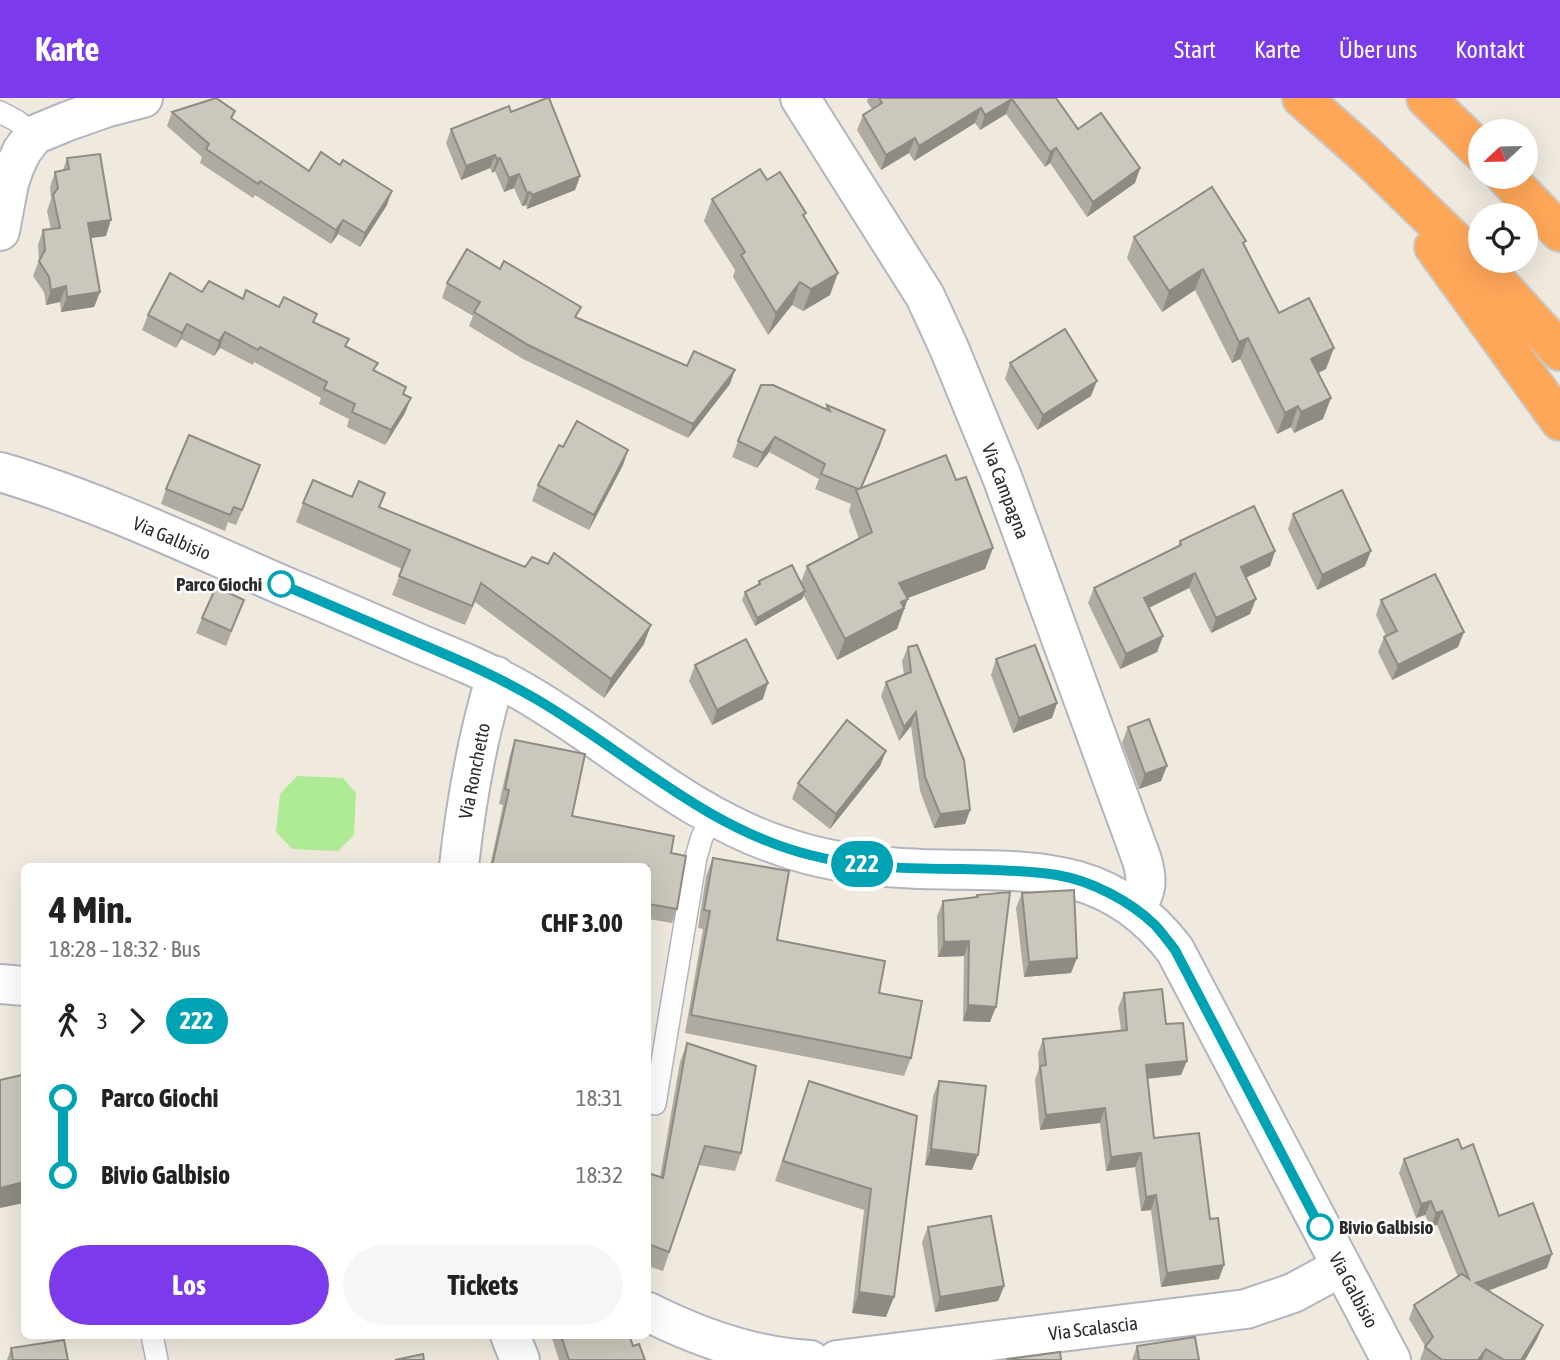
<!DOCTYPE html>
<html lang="de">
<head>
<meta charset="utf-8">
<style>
	body { margin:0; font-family:"Asap Condensed",sans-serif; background:#f6f6f6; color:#222; height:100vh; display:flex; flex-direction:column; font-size:26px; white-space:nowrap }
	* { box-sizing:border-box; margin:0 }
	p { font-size:23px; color:#767676 }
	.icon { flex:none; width:38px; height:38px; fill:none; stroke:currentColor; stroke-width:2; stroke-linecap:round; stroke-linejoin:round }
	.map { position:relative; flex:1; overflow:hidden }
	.side { position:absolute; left:21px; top:765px; width:630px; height:476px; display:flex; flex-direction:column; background:#fff; border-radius:10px; box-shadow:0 7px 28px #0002 }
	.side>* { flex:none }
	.badge { padding:0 14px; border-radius:23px; font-size:24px; line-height:46px }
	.needle { width:46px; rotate:248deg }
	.fabs { position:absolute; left:1468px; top:21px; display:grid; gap:14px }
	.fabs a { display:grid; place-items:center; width:70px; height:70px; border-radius:50%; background:#fff; box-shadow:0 7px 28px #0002; font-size:35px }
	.map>.badge { position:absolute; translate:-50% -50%; box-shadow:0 0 0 4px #fff }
	.legs { display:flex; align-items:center; gap:10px; height:77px; padding:0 28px; font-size:23px }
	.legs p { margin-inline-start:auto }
	.overview { display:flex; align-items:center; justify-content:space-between; height:119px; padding:0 28px }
	h1 { font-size:38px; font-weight:700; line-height:52px }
	.primary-button { display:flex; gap:14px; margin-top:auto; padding:14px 28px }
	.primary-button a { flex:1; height:80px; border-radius:42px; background:#7c3aed; color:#fff; font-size:28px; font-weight:700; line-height:80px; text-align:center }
	.primary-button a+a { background:#f6f6f6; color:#222 }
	ul { padding:0 28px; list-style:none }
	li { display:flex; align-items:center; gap:24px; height:77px; font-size:26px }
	li i { display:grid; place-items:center; width:10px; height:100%; margin:0 9px; background:currentColor }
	li i::after { content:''; width:18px; height:18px; margin:-9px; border:5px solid; border-radius:50%; background:#fff }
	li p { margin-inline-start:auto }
	li:first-child i { background:linear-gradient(#0000 50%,currentColor 0) }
	li:last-child i { background:linear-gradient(currentColor 50%,#0000 0) }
	header { display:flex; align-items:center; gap:42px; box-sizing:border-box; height:98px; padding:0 35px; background:#7c3aed; color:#fff }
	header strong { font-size:33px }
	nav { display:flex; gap:38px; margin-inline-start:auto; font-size:24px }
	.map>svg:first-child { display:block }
</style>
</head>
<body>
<header>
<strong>Karte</strong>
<nav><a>Start</a><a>Karte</a><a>Über uns</a><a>Kontakt</a></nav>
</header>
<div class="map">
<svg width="1560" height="1262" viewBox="0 0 1560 1262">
	<rect width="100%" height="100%" fill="#efe9de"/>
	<polygon fill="#afeb95" points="297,678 343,680 356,695 354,737 338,753 292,751 276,734 280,696"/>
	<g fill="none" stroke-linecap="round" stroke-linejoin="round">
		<defs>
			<g id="service">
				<polyline points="0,14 17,23 34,37"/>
				<polyline points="655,1006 696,759 702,739 713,717"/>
				<polyline points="152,1237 157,1262"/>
			</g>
			<g id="minor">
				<path d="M800,0L925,198L949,250L1002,379L1142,762C1148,783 1147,793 1135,811"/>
				<polyline points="0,133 9,85 14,70 22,53 34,37 68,23 105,10 143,0"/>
				<path d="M459,768C466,704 477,640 496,578"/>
				<polyline points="0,886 24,888"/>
				<path d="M648,1214C698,1239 753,1259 810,1262"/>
				<polyline points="510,1237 520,1262"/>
				<polyline points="837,1262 1246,1211 1293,1195 1341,1169"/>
			</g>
			<path id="tertiary" d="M0,374C99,403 194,449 289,490C333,508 376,527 420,546C454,560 488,574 520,592C607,641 686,717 781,748C820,762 861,768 902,770C1008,777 1101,754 1175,852L1391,1262"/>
			<g id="motorway">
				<polyline points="1302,0 1366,57 1498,185 1560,253"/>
				<polyline points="1426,0 1480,53"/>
				<polyline points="1506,79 1560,134"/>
				<polyline points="1434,149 1560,323"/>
			</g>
		</defs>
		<use href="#service" stroke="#b2b4c2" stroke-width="24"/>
		<use href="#minor" stroke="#b2b4c2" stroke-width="42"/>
		<use href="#tertiary" stroke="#b2b4c2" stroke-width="42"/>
		<use href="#motorway" stroke="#c8c8c8" stroke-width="42"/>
		<use href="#service" stroke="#fff" stroke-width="21"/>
		<use href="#minor" stroke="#fff" stroke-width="38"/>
		<use href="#tertiary" stroke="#fff" stroke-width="38"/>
		<use href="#motorway" stroke="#ffa759" stroke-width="38"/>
	</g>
	<g fill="#afaba2">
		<polygon points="868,0 1056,0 1078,31 1140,70 1135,85 1087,119 1050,65 1045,69 1006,16 980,32 975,25 914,63 909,55 881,72 857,32 863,17 872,11 867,4"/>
		<polygon points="172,14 233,21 309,73 387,107 360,149 338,136 331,146 255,97 253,100 200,65 202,59 167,28"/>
		<polygon points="511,14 580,78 575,92 527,111 526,107 522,108 514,90 504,94 495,73 492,75 490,70 461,82 446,45 451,31"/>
		<polygon points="67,60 106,138 91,140 100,194 94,209 61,214 60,204 46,207 44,194 33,178 39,162 38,147 43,132 51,131 47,113 51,101 50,89 55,74 63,72"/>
		<polygon points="767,82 804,120 830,197 803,213 792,207 768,237 733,179 735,172 704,123 712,101"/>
		<polygon points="1134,139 1245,148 1279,215 1326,271 1318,275 1323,321 1294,335 1291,329 1277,336 1240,261 1232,265 1195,192 1162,214 1127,160"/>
		<polygon points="447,185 577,219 730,286 688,340 523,261 469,228 473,218 442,200"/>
		<polygon points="202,194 279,209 314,224 346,249 403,296 405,315 385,347 347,329 349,321 319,306 321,300 254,264 253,267 220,250 214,258 181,241 176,250 142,232 148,217"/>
		<polygon points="1010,265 1091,298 1037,332 1005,281"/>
		<polygon points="827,307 885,332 862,389 956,382 993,450 985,471 907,500 897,531 837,562 804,498 802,501 755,528 742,502 745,494 757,488 759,483 801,484 807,468 859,441 849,413 851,406 815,391 819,381 769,354 757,370 732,359 738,343 825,311"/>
		<polygon points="563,349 628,352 623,367 589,432 532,403 538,387"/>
		<polygon points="255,382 236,427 228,424 225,433 161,406 166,391"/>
		<polygon points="303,405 380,410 644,546 604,600 475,504 465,527 392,497 402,471 296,424"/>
		<polygon points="1293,416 1365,468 1317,492 1288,431"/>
		<polygon points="1180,443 1275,453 1270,468 1245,480 1250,516 1211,535 1189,490 1149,510 1163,538 1157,554 1120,571 1088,505 1094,490 1178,448"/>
		<polygon points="244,502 226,548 196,535 202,520"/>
		<polygon points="1381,502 1458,549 1392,582 1378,554 1384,539 1386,538 1376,517"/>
		<polygon points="908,549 970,712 965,726 934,730 920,693 911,628 899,643 881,598 886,584 904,577 902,563"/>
		<polygon points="996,561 1057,605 1052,620 1013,635 991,577"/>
		<polygon points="695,567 763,601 712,627 689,583"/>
		<polygon points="1128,629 1161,683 1139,691 1122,645"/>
		<polygon points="515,642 572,718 671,755 677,811 672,825 648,821 648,768 490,768 503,707 499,706 510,657"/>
		<polygon points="886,653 880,668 830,731 792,701 798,685"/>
		<polygon points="713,760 777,842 879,895 911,960 904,978 685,935 703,831 698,830 706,778"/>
		<polygon points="1022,795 1071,875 1024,879 1016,810"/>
		<polygon points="977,797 990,924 963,923 964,858 938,859 937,818 943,803 976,800"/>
		<polygon points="1124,895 1166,926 1181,977 1148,981 1154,1040 1219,1181 1161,1189 1151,1112 1141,1113 1135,1069 1106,1073 1100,1025 1040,1032 1035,982 1039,970 1038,955 1043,941 1121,932 1118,910"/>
		<polygon points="687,945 741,1055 735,1073 699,1067 663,1173 648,1168 648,1075 660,1079 680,964"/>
		<polygon points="809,983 917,1018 886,1219 852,1215 864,1112 775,1083"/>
		<polygon points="939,983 972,1072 925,1067 933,998"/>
		<polygon points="1462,1051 1499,1118 1547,1170 1488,1193 1543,1227 1537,1241 1525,1262 1420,1262 1425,1248 1409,1221 1414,1207 1458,1179 1437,1127 1431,1129 1425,1117 1416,1120 1399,1075 1404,1061"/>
		<polygon points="928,1129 1004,1188 998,1203 935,1214 922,1144"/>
		<polygon points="551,1237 629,1237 633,1248 645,1262 559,1262"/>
		<polygon points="1137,1248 1199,1262 1132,1262"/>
		<polygon points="11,1250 68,1262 7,1262"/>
	</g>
	<g fill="#8e8b84">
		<polygon points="1012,1 1006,16 980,32 985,17"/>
		<polygon points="981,10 975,25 914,63 919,48"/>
		<polygon points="915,40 909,55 881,72 886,57"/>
		<polygon points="1056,50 1050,65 1045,69 1050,54"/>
		<polygon points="495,57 490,70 461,82 466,68"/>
		<polygon points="500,60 495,73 492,75 497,61"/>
		<polygon points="1140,70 1135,85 1087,119 1093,104"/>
		<polygon points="519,76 514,90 504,94 509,80"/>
		<polygon points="580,78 575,92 527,111 532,97"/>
		<polygon points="392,93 387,107 360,149 365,135"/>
		<polygon points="530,94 526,107 522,108 527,95"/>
		<polygon points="111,122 106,138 83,141 88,125"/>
		<polygon points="343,122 338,136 331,146 336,132"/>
		<polygon points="1203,171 1195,192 1162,214 1169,193"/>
		<polygon points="838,175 830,197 803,213 811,191"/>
		<polygon points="800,184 792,207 768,237 776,215"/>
		<polygon points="66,188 60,204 46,207 51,192"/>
		<polygon points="100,194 94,209 61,214 67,199"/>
		<polygon points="187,226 181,241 176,250 182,235"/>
		<polygon points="225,234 220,250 214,258 219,243"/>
		<polygon points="1248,240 1240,261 1232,265 1239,244"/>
		<polygon points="1334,250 1326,271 1303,282 1311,261"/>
		<polygon points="735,272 730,286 688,340 693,326"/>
		<polygon points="1097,283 1091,298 1037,332 1043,317"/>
		<polygon points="411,300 405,315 385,347 391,332"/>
		<polygon points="1331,300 1323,321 1294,335 1301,314"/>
		<polygon points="1298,308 1291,329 1277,336 1285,315"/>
		<polygon points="885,332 880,348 858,398 858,397"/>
		<polygon points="775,339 769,354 757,370 763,355"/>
		<polygon points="628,352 623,367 589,432 594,417"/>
		<polygon points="993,450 985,471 892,506 899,485"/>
		<polygon points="1275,453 1270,468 1235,485 1241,469"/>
		<polygon points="1371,453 1365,468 1317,492 1322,477"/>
		<polygon points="1195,475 1189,490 1138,515 1144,500"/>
		<polygon points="805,493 802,501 755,528 757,520"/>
		<polygon points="908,501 897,531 837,562 845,541"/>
		<polygon points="1256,501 1250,516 1211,535 1216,520"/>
		<polygon points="651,527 644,546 604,600 611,581"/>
		<polygon points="1464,534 1458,549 1392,582 1398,567"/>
		<polygon points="1163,538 1157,554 1120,571 1126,556"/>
		<polygon points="768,585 763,601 712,627 717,612"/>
		<polygon points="1057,605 1052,620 1013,635 1019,620"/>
		<polygon points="916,614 911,628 899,643 904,629"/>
		<polygon points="886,653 880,668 830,731 836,716"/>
		<polygon points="1167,668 1161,683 1139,691 1145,676"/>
		<polygon points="970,712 965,726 934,730 940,716"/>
		<polygon points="969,843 964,858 938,859 944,844"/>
		<polygon points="1077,860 1071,875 1024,879 1029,864"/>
		<polygon points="968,907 996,909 990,924 963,923"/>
		<polygon points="1187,963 1181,977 1141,981 1146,967"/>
		<polygon points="1105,1010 1100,1025 1040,1032 1046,1017"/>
		<polygon points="931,1051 978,1057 972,1072 925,1067"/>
		<polygon points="1141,1055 1135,1069 1106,1073 1111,1059"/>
		<polygon points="24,1084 24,1105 0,1110 0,1090"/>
		<polygon points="1156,1097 1151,1112 1141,1113 1146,1099"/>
		<polygon points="1431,1103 1425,1117 1416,1120 1421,1106"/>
		<polygon points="1442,1113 1437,1127 1431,1129 1436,1115"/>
		<polygon points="1552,1156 1547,1170 1471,1199 1476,1185"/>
		<polygon points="1224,1167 1219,1181 1161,1189 1167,1175"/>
		<polygon points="1004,1188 998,1203 935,1214 940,1199"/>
		<polygon points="859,1194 894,1199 886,1219 852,1215"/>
		<polygon points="1543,1227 1537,1241 1525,1262 1521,1262"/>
		<polygon points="1486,1251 1482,1262 1478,1262"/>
	</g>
	<g fill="#cbc7bc" stroke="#8e8b84" stroke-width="2">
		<polygon points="216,0 235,13 231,20 309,73 321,54 340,67 343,62 392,93 365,135 343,122 336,132 260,83 258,86 206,51 209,46 172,14"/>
		<polygon points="547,0 549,0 580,78 532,97 530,94 527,95 519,76 509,80 500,60 497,61 495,57 466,68 451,31 509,8 511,14"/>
		<polygon points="879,0 1056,0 1078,31 1101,15 1140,70 1093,104 1056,50 1050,54 1012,1 985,17 981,10 919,48 915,40 886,57 863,17 882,5"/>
		<polygon points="100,56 111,122 88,125 100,194 67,199 66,188 51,192 49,179 39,163 45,152 43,132 60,130 53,97 58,90 55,74 69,71 67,60"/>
		<polygon points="760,71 767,82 780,74 806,115 803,117 838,175 811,191 800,184 776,215 741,157 745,154 712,101"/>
		<polygon points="1212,89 1246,143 1243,145 1279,215 1309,200 1334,250 1311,261 1331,300 1301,314 1298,308 1285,315 1248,240 1239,244 1203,171 1169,193 1134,139"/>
		<polygon points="467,151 500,171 504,163 581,209 575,219 687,268 694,253 735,272 693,326 528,247 474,214 480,204 447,185"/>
		<polygon points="170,175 202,194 209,183 243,201 246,192 279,209 284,199 317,216 313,224 349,241 345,248 378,265 373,272 406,289 403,296 411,300 391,332 352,314 355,306 324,291 327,284 260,249 258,252 225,234 219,243 187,226 182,235 148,217"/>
		<polygon points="1065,231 1097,283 1043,317 1010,265"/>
		<polygon points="761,287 773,287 830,313 827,307 885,332 861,390 858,391 821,376 825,366 775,339 763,355 738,343"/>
		<polygon points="577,323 628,352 594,417 538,387 559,347 563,349"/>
		<polygon points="189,337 260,367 242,412 234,409 230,417 166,391"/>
		<polygon points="946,357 956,382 966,379 993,450 899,485 908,501 901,504 904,510 845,541 807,468 872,434 856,392"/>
		<polygon points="313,382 352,399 359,383 385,395 379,409 525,469 532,459 548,466 554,455 651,527 611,581 481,485 472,508 399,478 410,452 303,405"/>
		<polygon points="1342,392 1371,453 1322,477 1293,416"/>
		<polygon points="1254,408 1275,453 1241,469 1256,501 1216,520 1195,475 1144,500 1163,538 1126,556 1094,490 1181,447 1180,443"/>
		<polygon points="792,467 805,493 757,520 745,494 760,486 759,483"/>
		<polygon points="1435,476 1464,534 1398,567 1384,539 1397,533 1381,502"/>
		<polygon points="216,489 244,502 231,533 202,520"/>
		<polygon points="746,541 768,585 717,612 695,567"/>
		<polygon points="917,547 964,662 970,712 940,716 925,679 916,614 904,629 886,584 911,574 908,549"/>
		<polygon points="1035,547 1057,605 1019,620 996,561"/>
		<polygon points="1149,621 1167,668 1145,676 1128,629"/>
		<polygon points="847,622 886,653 836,716 798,685"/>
		<polygon points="515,642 585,656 572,718 674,738 671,755 686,758 677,811 648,806 648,768 492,768 509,692 505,691"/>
		<polygon points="713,760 789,773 777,842 885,863 879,895 922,903 911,960 691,917 710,813 704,812"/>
		<polygon points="1074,792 1077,860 1029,864 1022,795"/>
		<polygon points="1010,794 996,909 968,907 969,843 944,844 943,803 978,799 977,797"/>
		<polygon points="1162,891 1166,926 1183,925 1187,963 1146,967 1154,1040 1199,1035 1210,1121 1218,1120 1224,1167 1167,1175 1156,1097 1146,1099 1141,1055 1111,1059 1105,1010 1046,1017 1040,968 1046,967 1043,941 1127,932 1124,895"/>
		<polygon points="687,945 756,968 741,1055 705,1048 669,1154 648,1146 648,1075 663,1080"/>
		<polygon points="22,977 24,991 24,1084 0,1090 0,982"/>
		<polygon points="809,983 917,1018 894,1199 859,1194 871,1091 783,1063"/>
		<polygon points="939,983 986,988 978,1057 931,1051"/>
		<polygon points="1458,1041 1462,1051 1473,1046 1499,1118 1533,1105 1552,1156 1476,1185 1543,1227 1521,1262 1504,1262 1486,1251 1478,1262 1442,1262 1425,1249 1433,1239 1414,1207 1462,1176 1469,1181 1442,1113 1436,1115 1431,1103 1421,1106 1404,1061"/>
		<polygon points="991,1118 1004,1188 940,1199 928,1129"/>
		<polygon points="561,1237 629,1237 633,1248 639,1246 645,1262 569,1262"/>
		<polygon points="1195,1239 1199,1262 1139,1262 1137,1248"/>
		<polygon points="64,1242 68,1262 13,1262 11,1250"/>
		<polygon points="1060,1254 1061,1262 1009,1262 1008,1261"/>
		<polygon points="423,1256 424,1262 395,1262"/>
	</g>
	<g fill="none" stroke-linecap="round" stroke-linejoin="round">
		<defs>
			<path id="line-1" d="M281,486C328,506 375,526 421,546C461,563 499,579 536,601C627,654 706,731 810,757C860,770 912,771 963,771C994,772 1026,772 1057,777C1092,783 1130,803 1155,827C1162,835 1169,844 1175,852L1320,1129"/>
		</defs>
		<use href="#line-1" stroke="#fff" stroke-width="16"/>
		<use href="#line-1" stroke="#00a3b4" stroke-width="10"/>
	</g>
	<g fill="#fff" stroke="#00a3b4" stroke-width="3.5">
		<circle cx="281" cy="486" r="12"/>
		<circle cx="1320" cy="1129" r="12"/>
	</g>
	<g text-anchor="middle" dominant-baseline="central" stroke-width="5" stroke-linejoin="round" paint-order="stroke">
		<g font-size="19" fill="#2d2d2d" stroke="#fff">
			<text transform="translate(1006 393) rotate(69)">Via Campagna</text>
			<text transform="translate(172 440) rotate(23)">Via Galbisio</text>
			<text transform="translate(474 673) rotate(-79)">Via Ronchetto</text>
			<text transform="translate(1354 1192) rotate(62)">Via Galbisio</text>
			<text transform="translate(1093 1230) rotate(-7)">Via Scalascia</text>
		</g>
		<g font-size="19" font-weight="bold" fill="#2d2d2d" stroke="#fff" text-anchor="end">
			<text x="262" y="486">Parco Giochi</text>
			<text x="1339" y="1129" text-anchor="start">Bivio Galbisio</text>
		</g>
	</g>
</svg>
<div class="fabs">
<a><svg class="needle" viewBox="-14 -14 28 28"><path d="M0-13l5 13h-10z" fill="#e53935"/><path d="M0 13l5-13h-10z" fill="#767676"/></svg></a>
<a><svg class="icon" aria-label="locate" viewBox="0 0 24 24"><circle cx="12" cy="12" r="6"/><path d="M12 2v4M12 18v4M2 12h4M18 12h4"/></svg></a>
</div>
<b class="badge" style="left:862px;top:766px;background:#00a3b4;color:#fff">222</b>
<section class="side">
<div class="overview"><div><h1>4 Min.</h1><p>18:28 – 18:32 · Bus</p></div><b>CHF 3.00</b></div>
<div class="legs"><svg class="icon" aria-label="walk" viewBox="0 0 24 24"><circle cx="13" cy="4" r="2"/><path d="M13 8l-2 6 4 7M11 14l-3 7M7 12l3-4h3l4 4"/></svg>3<svg class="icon" aria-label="forward" viewBox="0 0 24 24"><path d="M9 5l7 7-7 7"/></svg><b class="badge" style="background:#00a3b4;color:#fff">222</b></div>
<ul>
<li><i style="color:#00a3b4"></i><b>Parco Giochi</b><p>18:31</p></li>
<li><i style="color:#00a3b4"></i><b>Bivio Galbisio</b><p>18:32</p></li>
</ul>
<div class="primary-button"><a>Los</a><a>Tickets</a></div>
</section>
</div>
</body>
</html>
